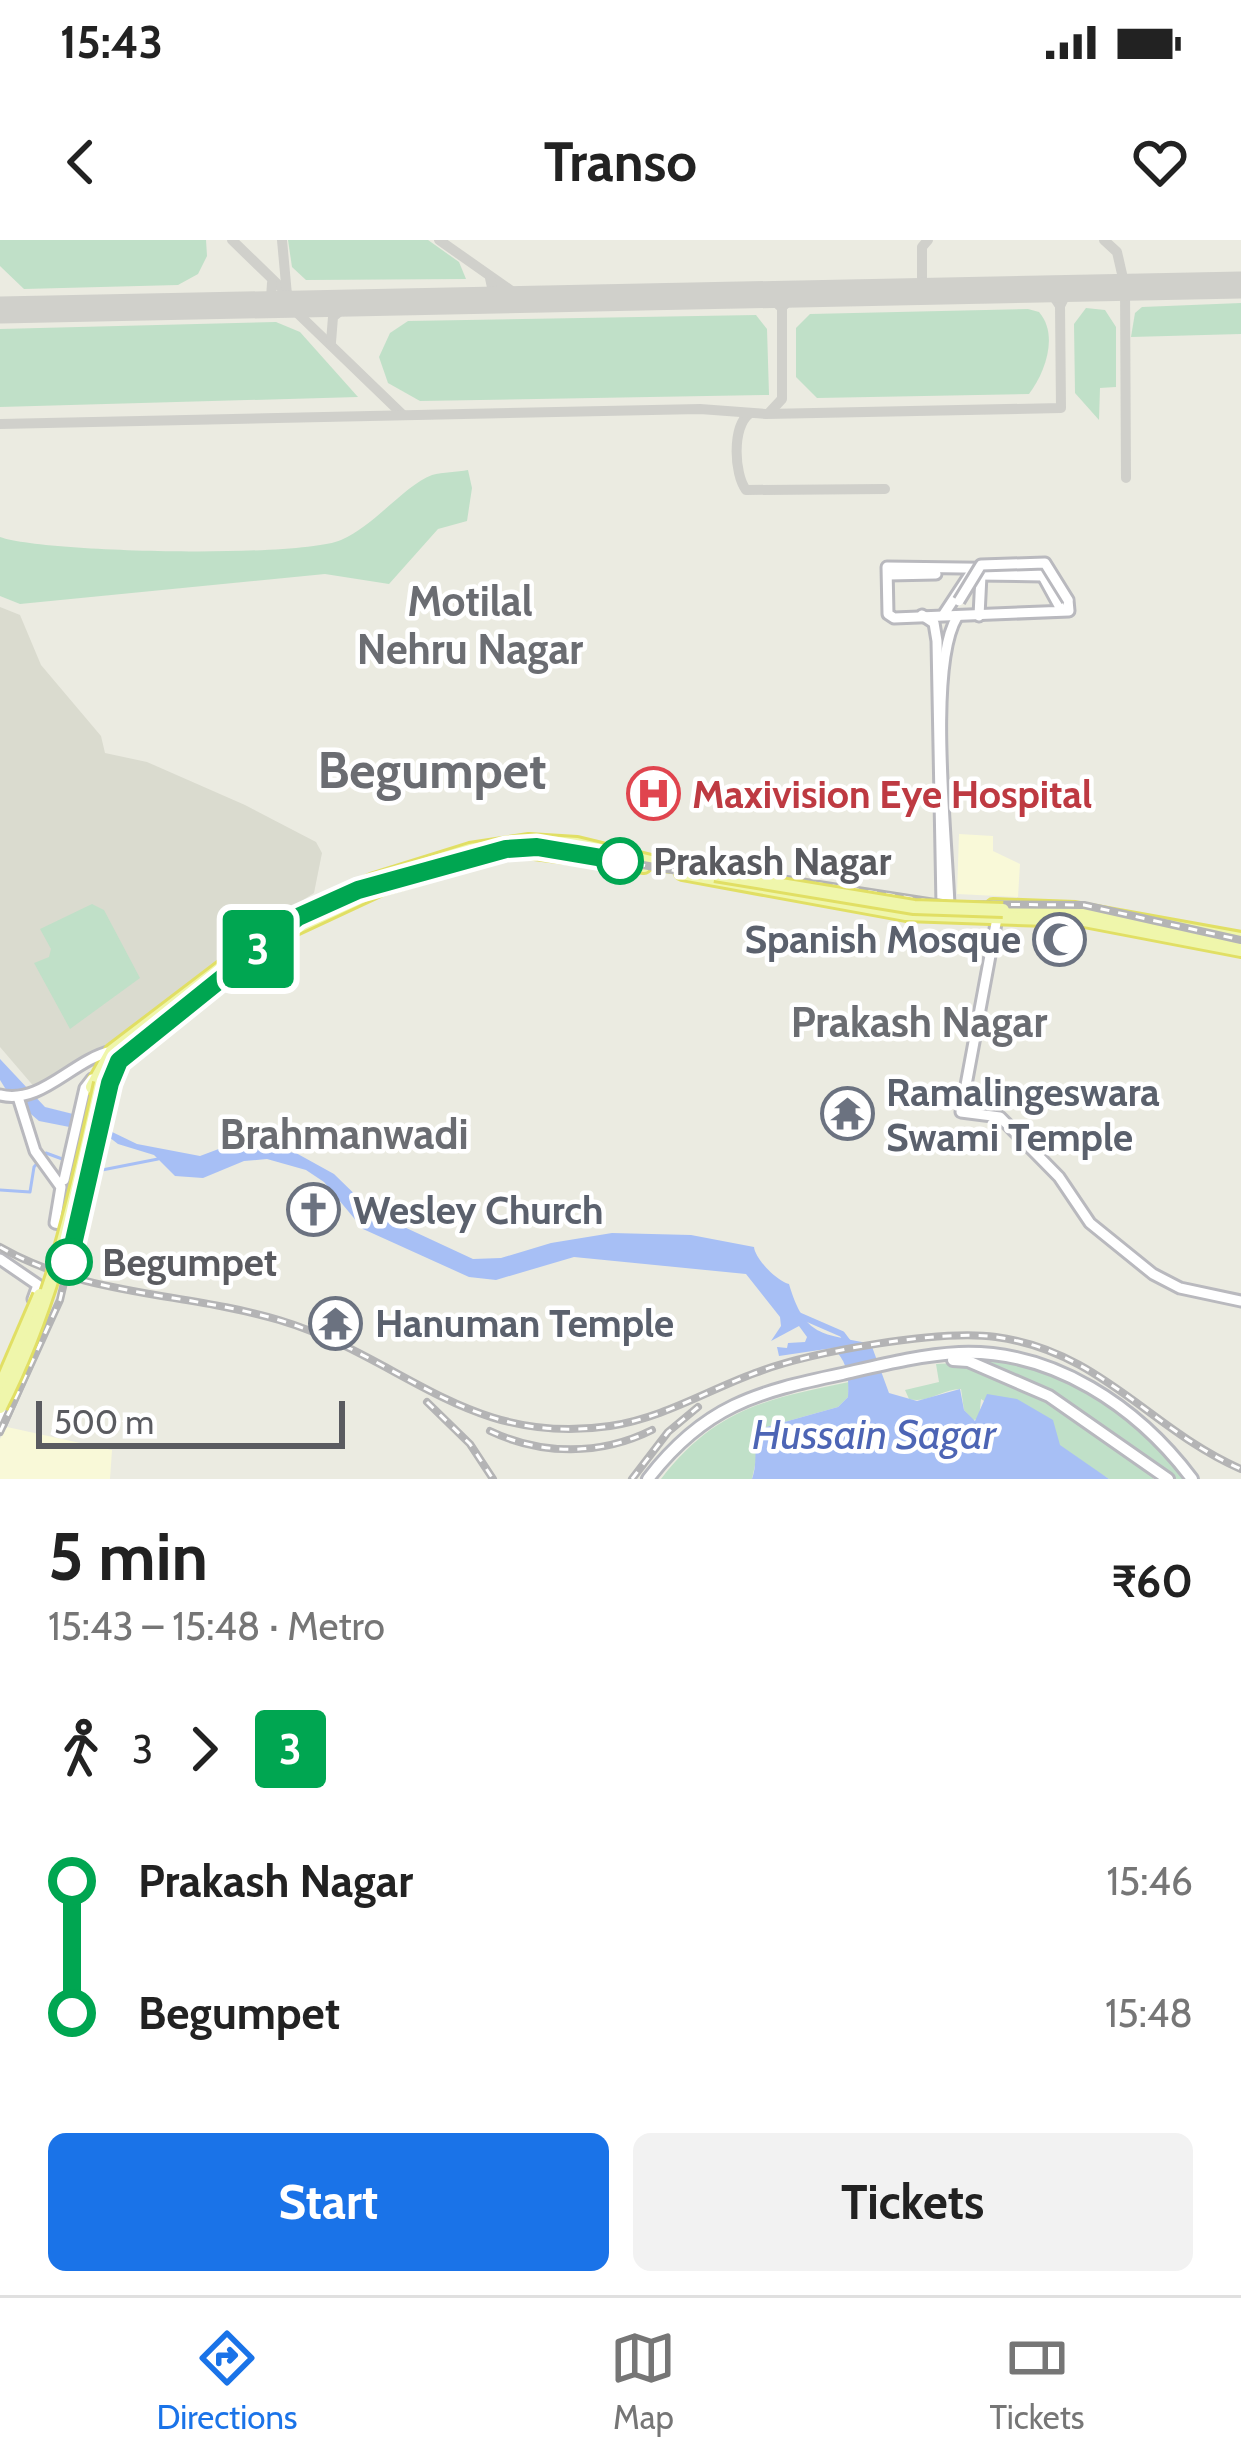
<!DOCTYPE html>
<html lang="en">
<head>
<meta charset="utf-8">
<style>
	body { margin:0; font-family:Cabin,sans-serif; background:#f2f2f2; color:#222; height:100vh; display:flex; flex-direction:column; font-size:45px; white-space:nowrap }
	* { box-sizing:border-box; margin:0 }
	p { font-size:39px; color:#767676 }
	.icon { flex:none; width:66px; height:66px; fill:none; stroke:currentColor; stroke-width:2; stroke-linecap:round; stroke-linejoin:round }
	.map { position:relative; height:1239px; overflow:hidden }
	.drawer { display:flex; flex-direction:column; background:#fff; flex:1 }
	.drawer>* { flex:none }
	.badge { padding:0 24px; border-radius:9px; font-size:42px; line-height:78px }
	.scale { position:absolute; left:36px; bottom:30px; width:309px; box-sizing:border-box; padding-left:12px; border:6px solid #5a5b60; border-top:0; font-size:33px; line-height:42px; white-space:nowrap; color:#5a5b60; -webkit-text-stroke:9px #fff; paint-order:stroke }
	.map>.badge { position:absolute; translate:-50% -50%; box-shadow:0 0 0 6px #fff }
	.legs { display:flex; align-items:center; gap:18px; height:132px; padding:0 48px; font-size:39px }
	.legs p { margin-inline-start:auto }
	.head { display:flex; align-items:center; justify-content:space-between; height:204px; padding:0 48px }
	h1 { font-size:66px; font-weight:700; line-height:90px }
	.cta { display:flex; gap:24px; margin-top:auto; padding:24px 48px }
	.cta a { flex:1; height:138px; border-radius:18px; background:#1a73e8; color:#fff; font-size:48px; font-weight:700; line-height:138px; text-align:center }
	.cta a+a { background:#f2f2f2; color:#222 }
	ul { padding:0 48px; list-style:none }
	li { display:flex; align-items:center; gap:42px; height:132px; font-size:45px }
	li i { display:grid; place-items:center; width:18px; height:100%; margin:0 15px; background:currentColor }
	li i::after { content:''; width:30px; height:30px; margin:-15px; border:9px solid; border-radius:50%; background:#fff }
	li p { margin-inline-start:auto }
	li:first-child i { background:linear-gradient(#0000 50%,currentColor 0) }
	li:last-child i { background:linear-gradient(currentColor 50%,#0000 0) }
	.status { display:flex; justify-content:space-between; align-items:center; height:84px; padding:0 60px; background:#fff; direction:ltr }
	.status svg { height:33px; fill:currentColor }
	header { display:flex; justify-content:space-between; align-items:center; height:156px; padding:0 48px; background:#fff; font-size:54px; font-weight:700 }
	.tab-bar { display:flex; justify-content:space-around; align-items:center; height:168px; border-top:3px solid #e0e0e0; background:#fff; font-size:33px; color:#767676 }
	.tab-bar a { display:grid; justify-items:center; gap:6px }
	.tab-bar .active { color:#1a73e8 }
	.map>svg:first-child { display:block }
</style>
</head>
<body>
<div class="status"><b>15:43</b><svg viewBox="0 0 49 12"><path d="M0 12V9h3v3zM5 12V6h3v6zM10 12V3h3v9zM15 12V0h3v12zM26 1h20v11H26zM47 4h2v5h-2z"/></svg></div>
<header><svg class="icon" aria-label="back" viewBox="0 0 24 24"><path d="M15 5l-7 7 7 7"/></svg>Transo<svg class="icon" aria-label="heart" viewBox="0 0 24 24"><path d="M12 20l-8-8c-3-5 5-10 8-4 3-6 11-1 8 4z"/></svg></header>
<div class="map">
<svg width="1241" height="1239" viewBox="0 0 1241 1239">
	<rect width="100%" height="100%" fill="#ebebe1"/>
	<g fill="#f9f9d8">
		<polygon points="959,594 993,596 993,611 1020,624 1018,657 957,654"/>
		<polygon points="7,1187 112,1210 110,1239 0,1239 0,1199"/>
	</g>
	<polygon fill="#dadbcf" points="0,367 20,375 41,425 101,496 105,513 147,522 245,565 316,602 322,613 314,653 258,689 110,807 36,849 0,807"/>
	<g fill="#c0e0c8">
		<polygon points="0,0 206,0 207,16 198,34 178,45 24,49 0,26"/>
		<polygon points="288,0 428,0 459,22 466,39 306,40 292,27"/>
		<polygon points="1241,63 1241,94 1131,97 1135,73 1142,67"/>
		<polygon points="1086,68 1105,70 1116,87 1116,147 1100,148 1099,180 1075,153 1074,84"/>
		<path d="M1028,69L1039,72C1059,95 1045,133 1029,154L817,158L796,137V88L810,74Z"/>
		<polygon points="756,75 767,89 769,155 420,161 388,143 379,117 390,93 408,81"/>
		<polygon points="276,82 300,92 358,157 0,167 0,89"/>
		<path d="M468,230L472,248L467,281L438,289L389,344L325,334L20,364L0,356V297C45,313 299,318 341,300C374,286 405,245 432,235C443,232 457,232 468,230Z"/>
		<polygon points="92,664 104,670 140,738 70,789 34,723 49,717 51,709 40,689"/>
		<path d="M980,1116C1075,1126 1125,1171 1188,1239H1175C1110,1187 1057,1152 978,1123Z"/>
		<path d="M936,1124C1002,1116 1101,1194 1154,1231L1153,1239H1109L981,1159L979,1179L973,1180L964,1170L961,1149C942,1149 928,1164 909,1159L905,1150L939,1142Z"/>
		<path d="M849,1142L848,1157L838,1167L763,1188L752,1239H661C715,1169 766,1159 849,1142Z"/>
	</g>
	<path fill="#a7bff5" d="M0,819L45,867L77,875L137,904L200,916L232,904L296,913L334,934L374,973L473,1019L501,1018L551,1003L612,993L691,995L754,1007C755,1018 775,1040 789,1044C805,1098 822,1093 871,1104L889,1153L917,1161L960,1149L964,1170L975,1181L987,1154L1017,1159L1053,1180L1060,1205L1109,1239H752C759,1221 751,1204 763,1188L838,1167L848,1157C849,1135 848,1123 833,1108L779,1116L777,1107L787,1108L788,1103L805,1102L807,1097L799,1086L771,1101L781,1086L780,1077L746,1034L574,1017L496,1040L469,1037L363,989L324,942L306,930L267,919L244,921L203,938L175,936L154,915L118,904L105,894L39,881L10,856L0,840Z"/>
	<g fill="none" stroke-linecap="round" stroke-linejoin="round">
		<g stroke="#a7bff5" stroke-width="3">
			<polyline points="97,931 158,919"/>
			<polyline points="0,950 30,952 34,927 46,913 65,920"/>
		</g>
		<polyline stroke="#a7bff5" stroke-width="6" points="796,1074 842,1094 851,1106"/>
		<g stroke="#d0d0cb" stroke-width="10">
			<polyline points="232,0 297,63"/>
			<polyline points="282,0 287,55"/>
			<polyline points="439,0 516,54 533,58"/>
			<polyline points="1104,0 1117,12 1125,47 1126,238"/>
			<polyline points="922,50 922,7 928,0"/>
			<polyline points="766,53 781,67"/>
			<polyline points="485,59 493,52 490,38"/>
			<polyline points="288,64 403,175"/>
			<polyline points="260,65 271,58 272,43"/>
			<polyline points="1060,66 1066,54 1078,48"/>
			<polyline points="331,102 333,77 350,63"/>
			<polyline points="769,173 782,159 782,67 798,53"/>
			<path d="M749,174C732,187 734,234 746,250L885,249"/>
			<polyline points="0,184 700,169 766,174 1061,168 1060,66 1050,51 1041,49"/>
		</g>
		<polyline stroke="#d0d0cb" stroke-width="27" points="0,70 1241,45"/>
		<defs>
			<g id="tertiary">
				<polyline points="888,335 936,334"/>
				<polyline points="977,335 1043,336"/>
				<polyline points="1062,371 1039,329 887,327 888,374 894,378 1069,371 1068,360"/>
				<polyline points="944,374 973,330 981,335 979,376"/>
				<polyline points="922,375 934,383 937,401 942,665"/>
				<path d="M949,666C947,601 927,427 957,377"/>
				<polyline points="997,678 961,872 1000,877 1059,937 1090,983 1153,1034 1180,1048 1241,1061"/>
				<path d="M0,855C42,865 72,820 112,811"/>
				<polyline points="18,857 35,911 61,947 55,983 77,987 117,824"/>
				<polyline points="64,940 85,848 92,839"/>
				<polyline points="0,1019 38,1045 33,1059"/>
				<polyline points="0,1184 35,1105 26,1102"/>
			</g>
			<g id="secondary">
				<polyline points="953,1120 968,1121 1049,1156 1168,1239"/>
				<path d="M648,1239C704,1166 756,1152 842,1134C881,1125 920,1115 959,1113C1053,1109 1138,1167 1192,1239"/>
			</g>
			<g id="primary">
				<polyline points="682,633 906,674 1047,679 1053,674 1241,710"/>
				<polyline points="993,666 1075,669 1241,699"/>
				<polyline points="105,833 127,811 291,690 381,648 502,613 527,611 644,626"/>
				<polyline points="92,847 112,811 284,680 374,640 470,610 529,601 577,604 655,623 724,631"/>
			</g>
		</defs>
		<use href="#tertiary" stroke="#b9b9be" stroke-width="15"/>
		<use href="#secondary" stroke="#b7b8be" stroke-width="16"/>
		<use href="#primary" stroke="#e1df64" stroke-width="18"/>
		<use href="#tertiary" stroke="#fff" stroke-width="9"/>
		<use href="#secondary" stroke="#fff" stroke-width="10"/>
		<use href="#primary" stroke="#eff6ab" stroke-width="12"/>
		<defs>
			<g id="rail">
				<path d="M0,1007C87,1057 185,1052 279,1080C403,1117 467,1207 610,1186C663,1178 706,1151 755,1133C809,1112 940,1089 996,1097C1101,1111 1151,1190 1241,1229"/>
				<polyline points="427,1162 470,1204 493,1239"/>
				<path d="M490,1191C541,1215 600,1216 652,1190"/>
				<polyline points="0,1192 60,1060 110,843 119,821 299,677 420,630 506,609 537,607 678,631 730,630 948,664 1084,665 1241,700"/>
				<polyline points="632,1239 668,1192 698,1167"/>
			</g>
		</defs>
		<use href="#rail" stroke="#b4b4b5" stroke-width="8"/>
		<use href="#rail" stroke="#fff" stroke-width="3" stroke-dasharray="9" stroke-linecap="butt"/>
		<defs>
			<polyline id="tertiary-bridge" points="959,361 981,325 1045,323 1068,360"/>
			<g id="primary-bridge">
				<polyline points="715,634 914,667 1003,670"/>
				<polyline points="0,1148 40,1055"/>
				<path d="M0,1167C53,1063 76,956 101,843"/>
			</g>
		</defs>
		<use href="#tertiary-bridge" stroke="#b9b9be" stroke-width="15" stroke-linecap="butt"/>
		<use href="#primary-bridge" stroke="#e1df64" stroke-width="18" stroke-linecap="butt"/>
		<use href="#tertiary-bridge" stroke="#fff" stroke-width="9"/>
		<use href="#primary-bridge" stroke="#eff6ab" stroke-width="12"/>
	</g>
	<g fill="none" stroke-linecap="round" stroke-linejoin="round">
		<defs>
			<polyline id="line-1" points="69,1022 110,843 119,821 298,677 358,650 506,609 537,607 620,621"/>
		</defs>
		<use href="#line-1" stroke="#fff" stroke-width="27"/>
		<use href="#line-1" stroke="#00a651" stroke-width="18"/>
	</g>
	<defs>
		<symbol id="hospital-ring" viewBox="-11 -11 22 22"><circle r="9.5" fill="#fff" stroke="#e0444e" stroke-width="1.5"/><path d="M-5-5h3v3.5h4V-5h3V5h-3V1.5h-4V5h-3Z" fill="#e0444e"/></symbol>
		<symbol id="mosque-ring" viewBox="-11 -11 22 22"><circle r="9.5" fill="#fff" stroke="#6b7280" stroke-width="1.5"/><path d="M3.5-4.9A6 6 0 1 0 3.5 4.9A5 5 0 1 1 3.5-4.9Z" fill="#6b7280"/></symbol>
		<symbol id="temple-ring" viewBox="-11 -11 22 22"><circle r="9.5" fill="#fff" stroke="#6b7280" stroke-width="1.5"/><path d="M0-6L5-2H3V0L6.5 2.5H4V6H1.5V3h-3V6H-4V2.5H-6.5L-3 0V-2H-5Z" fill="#6b7280"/></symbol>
		<symbol id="church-ring" viewBox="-11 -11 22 22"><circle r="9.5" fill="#fff" stroke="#6b7280" stroke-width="1.5"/><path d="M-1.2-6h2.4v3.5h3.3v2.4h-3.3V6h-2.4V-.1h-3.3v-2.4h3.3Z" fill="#6b7280"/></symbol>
	</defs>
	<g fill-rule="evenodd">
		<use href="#hospital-ring" x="624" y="524" width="59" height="59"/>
		<use href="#mosque-ring" x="1030" y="670" width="59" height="59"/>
		<use href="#temple-ring" x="818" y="844" width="59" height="59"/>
		<use href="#church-ring" x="284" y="940" width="59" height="59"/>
		<use href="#temple-ring" x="306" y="1054" width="59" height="59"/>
	</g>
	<g fill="#fff" stroke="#00a651" stroke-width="6">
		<circle cx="620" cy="621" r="21"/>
		<circle cx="69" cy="1022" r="21"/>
	</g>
	<g text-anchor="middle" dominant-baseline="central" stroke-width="9" stroke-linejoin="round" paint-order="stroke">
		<g font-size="39" font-weight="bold" fill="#be3a42" stroke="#fff" text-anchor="start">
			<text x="692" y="554">Maxivision Eye Hospital</text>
		</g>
		<g font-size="39" font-weight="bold" fill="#5a5b60" stroke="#fff" text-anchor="start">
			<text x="653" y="621">Prakash Nagar</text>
			<text x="102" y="1022">Begumpet</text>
		</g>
		<g font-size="39" font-weight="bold" fill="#5b616d" stroke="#fff" text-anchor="start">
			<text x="1021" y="699" text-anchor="end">Spanish Mosque</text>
			<text x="886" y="852">Ramalingeswara<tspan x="886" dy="45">Swami Temple</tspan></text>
			<text x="353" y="970">Wesley Church</text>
			<text x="375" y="1083">Hanuman Temple</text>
		</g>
		<g font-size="42" font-weight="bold" fill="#6b6d72" stroke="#fff">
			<text x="470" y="361">Motilal<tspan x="470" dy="48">Nehru Nagar</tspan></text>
			<text x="919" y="782">Prakash Nagar</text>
			<text x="344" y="894">Brahmanwadi</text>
		</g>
		<g font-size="42" font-style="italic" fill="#4d65b5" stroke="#fff">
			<text x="874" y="1194">Hussain Sagar</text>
		</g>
		<g font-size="51" font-weight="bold" fill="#6b6d72" stroke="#fff">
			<text x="432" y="530">Begumpet</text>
		</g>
	</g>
</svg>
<div class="scale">500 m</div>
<b class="badge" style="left:258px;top:709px;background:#00a651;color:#fff">3</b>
</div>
<section class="drawer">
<div class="head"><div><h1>5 min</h1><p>15:43 – 15:48 · Metro</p></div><b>₹60</b></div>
<div class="legs"><svg class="icon" aria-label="walk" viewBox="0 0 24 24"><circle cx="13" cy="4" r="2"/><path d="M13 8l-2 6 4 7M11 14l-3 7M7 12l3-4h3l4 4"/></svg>3<svg class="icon" aria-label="forward" viewBox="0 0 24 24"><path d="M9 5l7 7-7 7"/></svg><b class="badge" style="background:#00a651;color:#fff">3</b></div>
<ul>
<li><i style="color:#00a651"></i><b>Prakash Nagar</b><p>15:46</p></li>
<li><i style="color:#00a651"></i><b>Begumpet</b><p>15:48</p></li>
</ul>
<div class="cta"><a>Start</a><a>Tickets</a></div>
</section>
<nav class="tab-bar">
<a class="active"><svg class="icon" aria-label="directions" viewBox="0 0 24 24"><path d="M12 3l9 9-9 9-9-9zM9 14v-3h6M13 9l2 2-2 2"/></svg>Directions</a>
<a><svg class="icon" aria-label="map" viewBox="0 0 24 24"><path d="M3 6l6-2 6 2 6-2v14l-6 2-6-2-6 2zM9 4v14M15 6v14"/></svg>Map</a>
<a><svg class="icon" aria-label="tickets" viewBox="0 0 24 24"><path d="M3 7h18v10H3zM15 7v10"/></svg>Tickets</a>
</nav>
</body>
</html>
